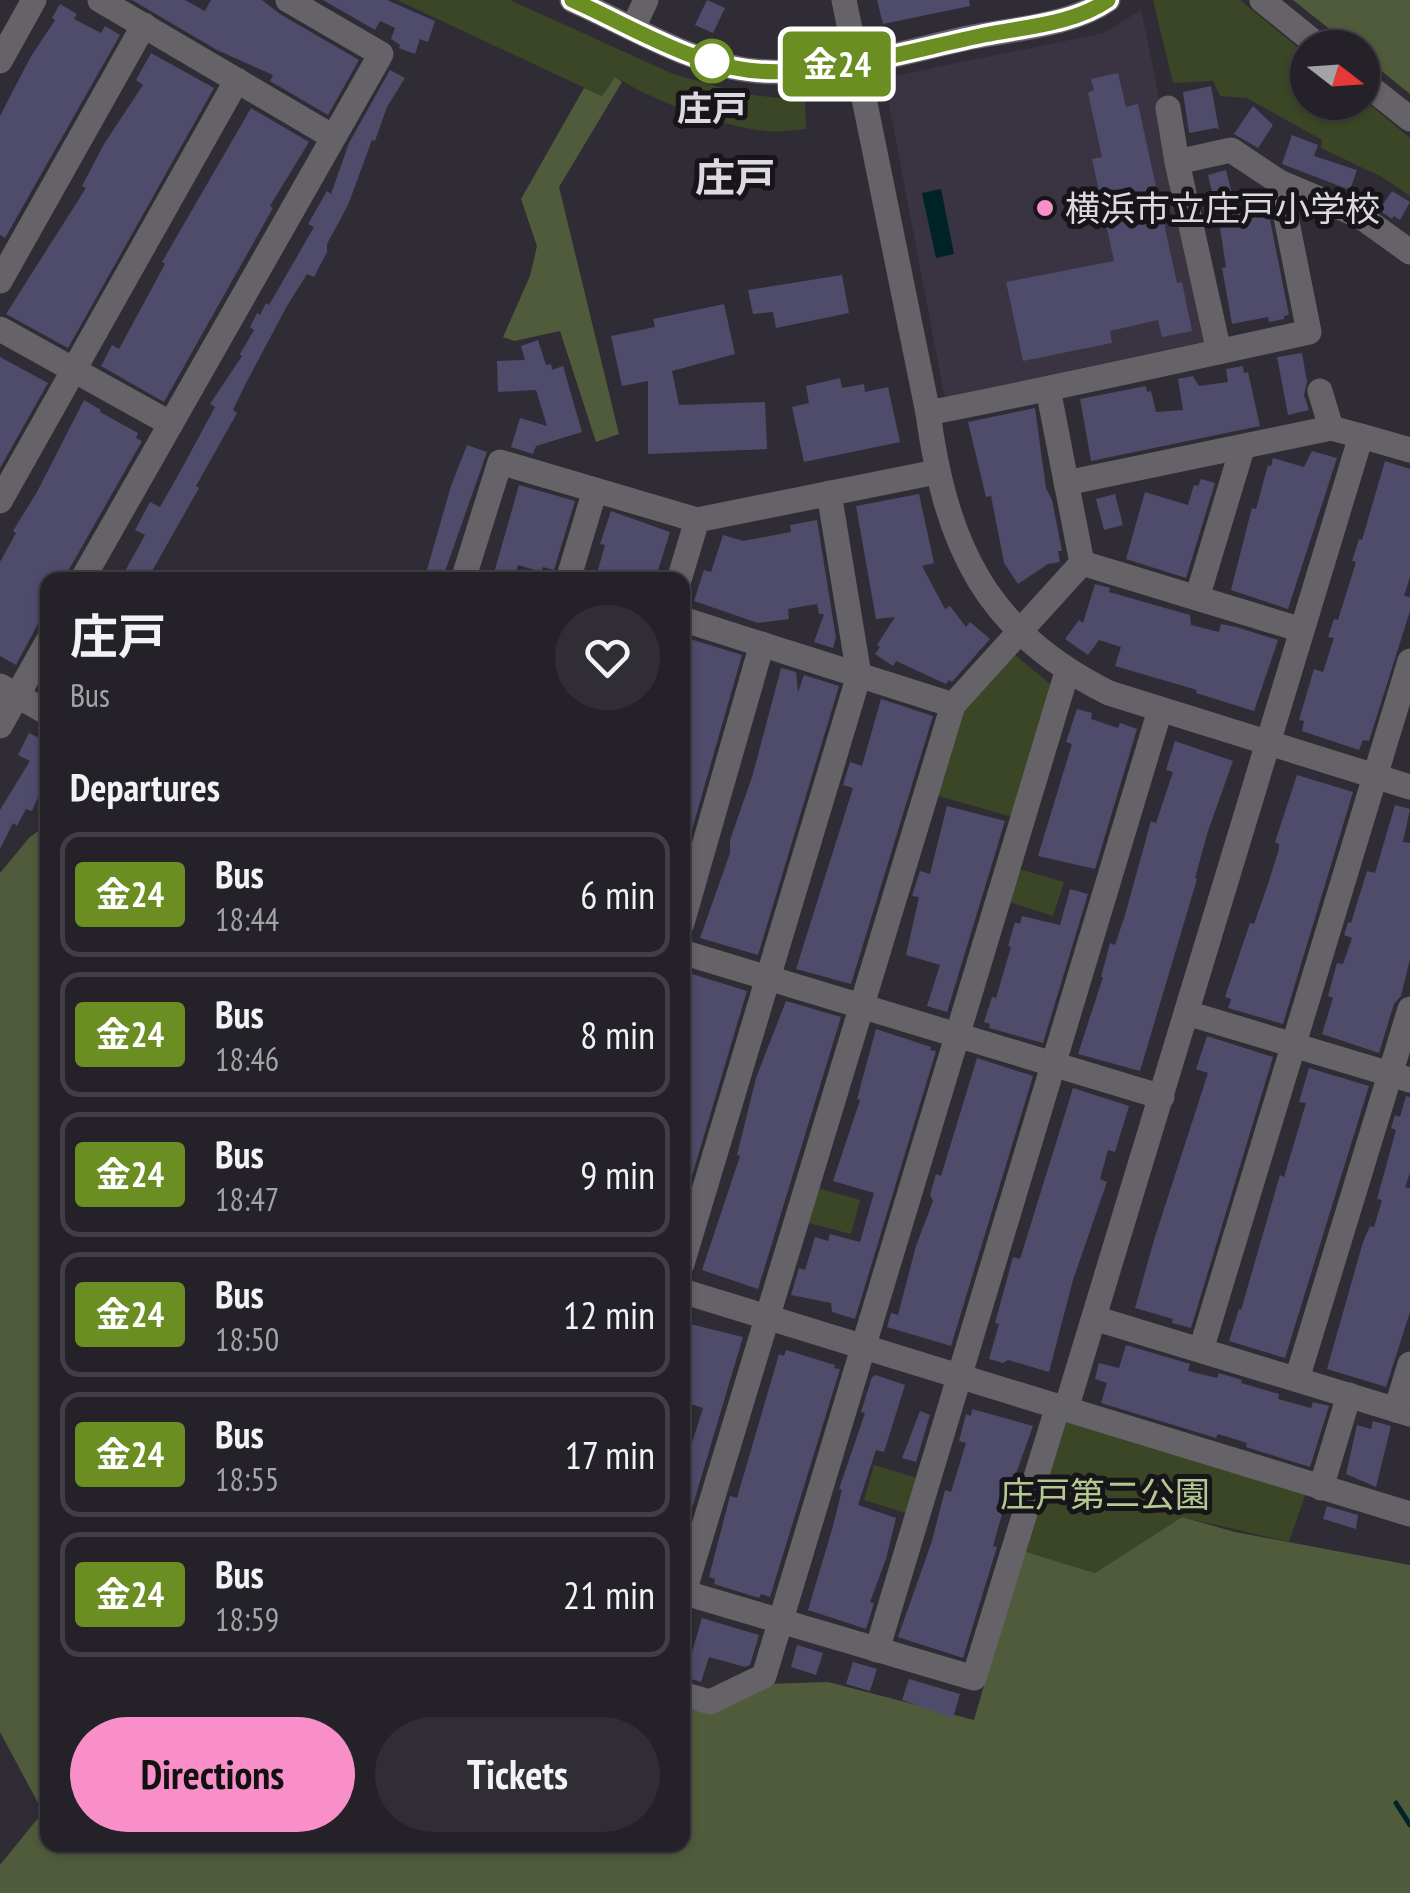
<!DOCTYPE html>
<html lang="en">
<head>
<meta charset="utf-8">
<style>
	body { margin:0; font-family:"PT Sans Narrow","Noto Sans JP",sans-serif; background:#302e34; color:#f1f3f6; height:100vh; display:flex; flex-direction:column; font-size:38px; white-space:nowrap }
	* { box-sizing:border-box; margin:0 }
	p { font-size:32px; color:#a3a3a8 }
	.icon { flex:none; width:55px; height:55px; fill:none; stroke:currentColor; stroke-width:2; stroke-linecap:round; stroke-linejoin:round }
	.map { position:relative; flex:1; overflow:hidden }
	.panel { position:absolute; left:40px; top:572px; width:650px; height:1280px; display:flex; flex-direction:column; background:#242128; border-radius:20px; box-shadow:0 2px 8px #0004,0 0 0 2px #413e45 }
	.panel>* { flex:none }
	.badge { padding:0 20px; border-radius:8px; font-size:35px; line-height:65px }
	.needle { width:65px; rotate:107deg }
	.buttons { position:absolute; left:1290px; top:30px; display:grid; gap:20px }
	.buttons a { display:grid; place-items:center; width:90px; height:90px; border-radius:50%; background:#242128; box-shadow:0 2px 8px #0004,0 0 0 2px #413e45; font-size:50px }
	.map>.badge { position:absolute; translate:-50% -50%; box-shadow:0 0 0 5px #fff }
	h2 { padding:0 30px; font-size:38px; line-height:90px }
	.round { display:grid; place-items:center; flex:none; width:105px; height:105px; border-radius:52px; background:#302e34 }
	.headline { display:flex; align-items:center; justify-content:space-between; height:170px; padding:0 30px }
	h1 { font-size:48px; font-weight:700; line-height:75px }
	.primary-button { display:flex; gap:20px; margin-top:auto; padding:20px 30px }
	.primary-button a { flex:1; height:115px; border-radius:60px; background:#f98fc9; color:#111; font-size:40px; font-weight:700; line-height:115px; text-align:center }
	.primary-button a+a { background:#302e34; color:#f1f3f6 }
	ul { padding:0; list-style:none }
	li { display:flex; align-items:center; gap:30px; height:125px; margin:0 20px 15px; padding:0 10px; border:5px solid #413e45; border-radius:20px }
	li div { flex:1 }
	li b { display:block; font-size:38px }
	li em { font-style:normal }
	li .badge { min-width:110px; font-weight:700; text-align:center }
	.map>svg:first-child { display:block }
</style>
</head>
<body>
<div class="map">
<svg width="1410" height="1893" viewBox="0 0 1410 1893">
	<rect width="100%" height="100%" fill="#302c35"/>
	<polygon fill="#3a3342" points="1141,10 1209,338 1203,346 945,399 884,78 1104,33"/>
	<g fill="#3b4627">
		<path d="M397,0H510L673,74L744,94L805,101L806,129C794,130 779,133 766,131C718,126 657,102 615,77L602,96Z"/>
		<polygon points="1153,0 1240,0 1307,55 1308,102 1362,102 1363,99 1410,138 1410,196 1382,177 1321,148 1322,140 1247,98 1220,96 1213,81 1173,83"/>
		<polygon points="1014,654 1055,688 1016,818 935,795 957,718"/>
		<polygon points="1019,869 1064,882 1053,916 1009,902"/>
		<polygon points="818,1188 860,1200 851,1234 809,1223"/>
		<polygon points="1072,1420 1307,1490 1289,1542 1182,1517 1095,1573 1023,1551 1062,1424"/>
		<polygon points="874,1465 917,1478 906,1513 864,1500"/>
	</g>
	<g fill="#505b3b">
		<polygon points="1293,0 1410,0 1410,94 1363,56 1362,48 1352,47"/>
		<polygon points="615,77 622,82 559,187 619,434 596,442 560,331 514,341 503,337 530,276 537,246 521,199 584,88 602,96"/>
		<polygon points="41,829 48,832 48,1845 682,1845 683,1709 712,1713 765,1684 828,1682 974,1720 1023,1551 1095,1573 1182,1517 1235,1532 1410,1565 1410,1893 0,1893 0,1865 43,1812 0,1732 0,873 29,838"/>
	</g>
	<polygon fill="#002327" points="941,189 954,254 936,258 922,193"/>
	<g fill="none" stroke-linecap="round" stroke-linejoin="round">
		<polyline stroke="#002327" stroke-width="5" points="1396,1803 1410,1825"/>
	</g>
	<g fill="#4e4b6b">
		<polygon points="132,0 185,0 205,11 211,0 262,0 280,14 359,60 328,115 270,81 273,75 217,50"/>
		<polygon points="323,0 387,0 435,21 428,42 420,39 415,54 399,48 400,45 391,39 395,28 380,21 375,30"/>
		<polygon points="707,0 725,8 713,33 695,25"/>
		<polygon points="877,0 969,0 970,6 883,24"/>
		<polygon points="60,4 77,14 74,19 101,33 105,26 120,35 5,238 0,235 0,116 30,58 55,20 52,18"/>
		<polygon points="151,53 214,88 68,348 6,314 86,188 82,186 104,144 143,85 136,80"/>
		<polygon points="390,70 405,78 387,107 375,141 372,140 348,205 327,244 327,252 314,277 307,274 287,306 245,385 233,410 237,413 196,486 199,488 147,580 120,580 145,535 135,530 150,502 160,507 181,470 215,407 210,404 242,356 240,354 254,330 250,327 257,313 260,315 266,303 269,305 314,227 308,224 327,191 331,194 349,143"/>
		<polygon points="1118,73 1126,107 1138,104 1177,283 1182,282 1192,331 1162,337 1158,320 1110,331 1112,343 1023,361 1006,282 1114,261 1092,159 1102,157 1088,93 1094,90 1091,79"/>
		<polygon points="1211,86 1219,130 1216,128 1189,133 1183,92"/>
		<polygon points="1253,106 1273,125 1258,148 1234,134"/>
		<polygon points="251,108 309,142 270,206 273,208 164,402 101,366 112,345 119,349 165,264 162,262"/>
		<polygon points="1292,135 1318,145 1314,156 1357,170 1350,190 1282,164"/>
		<polygon points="1226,170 1234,201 1265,195 1289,315 1284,316 1284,319 1269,322 1268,317 1232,324 1222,268 1226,267 1219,221 1208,175"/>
		<polygon points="1392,191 1410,202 1400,220 1394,216 1392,219 1379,210"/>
		<polygon points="842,275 849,313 776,328 773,312 753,314 748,290"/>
		<polygon points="724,304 735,354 672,371 679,405 765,402 767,449 648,454 648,381 622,386 611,336 655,327 653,319"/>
		<polygon points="538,340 546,365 551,364 552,370 563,366 582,432 536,446 533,454 511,447 520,418 547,426 536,390 498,392 497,361 525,360 521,346"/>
		<polygon points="1302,353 1307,382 1304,395 1309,410 1288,415 1277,357"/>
		<polygon points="0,357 48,383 0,468"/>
		<polygon points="1243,366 1244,373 1248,372 1260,426 1091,461 1080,399 1146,386 1147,392 1151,391 1156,412 1183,410 1178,379 1193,376 1199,386 1228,382 1226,369"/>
		<polygon points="840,378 842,388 864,384 865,392 888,387 900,442 804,462 792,407 809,403 806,386"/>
		<polygon points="84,400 101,410 100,412 138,433 136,438 142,441 63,580 48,580 48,605 16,665 0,656 0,562 16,533 13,531 37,492"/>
		<polygon points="1035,408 1046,488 1052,500 1062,551 1058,551 1060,562 1048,564 1018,584 1004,563 991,496 986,497 968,422"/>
		<polygon points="467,445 487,452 442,580 424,580 451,486"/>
		<polygon points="1312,451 1337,458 1288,609 1231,590 1248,523 1252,508 1256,509 1268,465 1271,466 1273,458 1304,467"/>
		<polygon points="1385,461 1410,469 1410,577 1404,596 1410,597 1410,611 1369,741 1363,740 1359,750 1302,731 1304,721 1299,720 1314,669 1323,672 1334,638 1328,637 1334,619 1338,620 1356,562 1352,561 1359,539 1362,540"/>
		<polygon points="1201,479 1215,483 1186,578 1126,559 1145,492 1188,505 1194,485 1198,486"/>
		<polygon points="519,485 575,501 554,570 543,567 541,572 518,565 513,580 492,580"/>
		<polygon points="919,494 934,563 922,566 945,609 950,606 966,627 970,622 990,639 952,682 949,680 946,684 896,661 893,666 875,654 880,647 877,645 895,617 876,619 856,506"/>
		<polygon points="1115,494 1123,525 1104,530 1096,499"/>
		<polygon points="611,511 670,532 655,580 595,580 605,545 600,544"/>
		<polygon points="817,520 836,638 833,648 814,642 824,614 819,614 817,604 788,609 789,619 758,623 694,601 704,570 711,572 723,535 743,541 791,532 790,525"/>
		<polygon points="1095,584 1110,588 1109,592 1190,615 1191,625 1219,632 1221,624 1236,627 1278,640 1254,711 1196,693 1197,690 1115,666 1121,647 1099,640 1088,655 1065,639 1079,620 1083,623"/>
		<polygon points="690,639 742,655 683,861 682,664"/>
		<polygon points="781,668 796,672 798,692 804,675 839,686 758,955 700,938 730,853 730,840 753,774"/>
		<polygon points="881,699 933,716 851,984 796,969 853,788 843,785 850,762 862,766"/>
		<polygon points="1077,709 1092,713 1091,719 1118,728 1120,723 1137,729 1095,869 1038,856 1072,744 1066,742"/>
		<polygon points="29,733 48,742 48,775 32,811 26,809 17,826 13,823 0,849 0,810 30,761 18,755"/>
		<polygon points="1175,741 1233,761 1208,831 1195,878 1197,879 1140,1071 1078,1054 1103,977 1101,977 1110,943 1115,945 1125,915 1151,821 1156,823 1173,772 1166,770"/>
		<polygon points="1297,775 1353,792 1283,1024 1228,1008 1231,999 1225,997 1250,923 1254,924 1268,884 1279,849 1279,844 1275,842"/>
		<polygon points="1395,805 1410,809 1403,842 1410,843 1410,959 1401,996 1394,1004 1379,1053 1322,1034 1333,998 1328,996 1337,963 1343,964 1352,938 1344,935 1348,922 1351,923 1367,871 1375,873"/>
		<polygon points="947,806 1005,821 947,1012 927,1006 940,965 906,955 919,897 912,896 920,871 930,874"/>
		<polygon points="1070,889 1088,894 1043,1043 989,1028 990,1024 984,1022 992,997 996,998 1011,947 1008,946 1015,922 1020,924 1022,916 1060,925"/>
		<polygon points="692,974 747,991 686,1196 682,1195 682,1139 689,1119 682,1114 682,994"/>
		<polygon points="786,1001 841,1017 758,1289 702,1270 740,1156 737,1155 756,1078"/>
		<polygon points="876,1029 931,1047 930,1050 936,1051 855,1319 832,1312 831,1303 791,1295 799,1268 805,1270 815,1237 828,1241 830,1234 860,1242 874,1193 833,1181 860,1100 857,1099"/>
		<polygon points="1207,1036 1273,1057 1191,1328 1172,1323 1173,1319 1135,1308 1154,1240 1208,1073 1196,1069"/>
		<polygon points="977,1058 1033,1076 951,1346 887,1327 891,1313 898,1315 916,1246 933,1201 930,1195 936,1174 941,1176"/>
		<polygon points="1309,1068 1369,1086 1285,1358 1229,1341 1239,1309 1241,1310 1280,1175 1284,1177 1306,1103 1299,1102"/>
		<polygon points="1073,1088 1129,1106 1115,1152 1108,1150 1100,1179 1107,1182 1073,1280 1049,1372 1008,1360 1003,1363 989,1359 999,1324 995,1323 1013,1257 1020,1259"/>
		<polygon points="1406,1096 1410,1097 1410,1172 1405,1188 1410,1188 1410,1312 1386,1387 1327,1369 1363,1242 1370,1226 1374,1227 1382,1200 1377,1199 1396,1130 1391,1128 1395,1115 1400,1117"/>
		<polygon points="682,1322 743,1337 684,1535 682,1461 688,1442 692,1443 703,1408 682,1401"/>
		<polygon points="1126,1345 1190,1364 1188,1371 1217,1378 1219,1373 1242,1380 1241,1383 1279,1394 1278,1399 1311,1408 1313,1402 1329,1406 1310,1467 1246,1447 1247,1443 1218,1434 1216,1438 1101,1403 1107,1383 1095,1379 1099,1363 1119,1368"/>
		<polygon points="786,1350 835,1365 834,1368 840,1369 770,1597 761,1594 759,1598 714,1584 715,1579 709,1577 730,1496 737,1498 779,1354 784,1356"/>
		<polygon points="876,1375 905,1385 884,1452 876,1450 858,1505 896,1518 886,1559 870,1602 874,1603 866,1629 808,1610 833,1526 842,1490 839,1489 865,1413 861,1412 872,1377"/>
		<polygon points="972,1409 1033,1426 1004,1507 993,1546 997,1547 963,1658 898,1637 932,1541 945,1490 951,1492 966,1443 959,1441 966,1414 971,1416"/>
		<polygon points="920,1411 930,1415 916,1462 902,1458"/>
		<polygon points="1373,1421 1391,1426 1376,1487 1346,1474 1357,1425 1371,1429"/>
		<polygon points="1327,1506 1358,1515 1356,1529 1323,1519"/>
		<polygon points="702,1618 759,1635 750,1665 745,1667 709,1657 701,1682 682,1676 687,1650 692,1652"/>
		<polygon points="797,1645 823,1653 816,1675 791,1667"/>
		<polygon points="853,1662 877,1669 870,1691 846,1684"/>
		<polygon points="909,1679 960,1694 953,1718 902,1700"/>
	</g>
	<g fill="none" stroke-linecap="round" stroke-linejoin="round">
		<g stroke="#666368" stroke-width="25">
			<polyline points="100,0 333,137"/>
			<path d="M572,0C630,25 693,66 757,71C824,77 903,52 968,38C1012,29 1070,26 1108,0"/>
			<path d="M844,0L928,413C946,545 985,631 1109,693L1410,787"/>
			<polyline points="1262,0 1321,48"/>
			<polyline points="633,28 646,0"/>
			<polyline points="0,61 34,0"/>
			<polyline points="1362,81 1410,119"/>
			<polyline points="1168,108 1177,162"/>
			<polyline points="1279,182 1360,216 1410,252"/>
			<polyline points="0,281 144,25"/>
			<polyline points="0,329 171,424"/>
			<polyline points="1320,391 1331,428"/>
			<path d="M928,413C1055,388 1182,360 1309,332L1279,182L1231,150L1177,162L1219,352"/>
			<polyline points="1066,483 1331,428 1361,436"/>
			<polyline points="0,501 237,80"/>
			<polyline points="1082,563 1302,630"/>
			<polyline points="82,580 381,54 288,0"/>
			<polyline points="463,580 500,462 697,520"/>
			<polyline points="568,580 595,490"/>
			<polyline points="679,580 697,520 936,472"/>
			<polyline points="1197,598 1242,449"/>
			<polyline points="682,619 953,705"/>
			<polyline points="0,686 48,713"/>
			<polyline points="0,726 48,641"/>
			<polyline points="682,923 762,644"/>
			<polyline points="682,952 1162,1097"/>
			<polyline points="1187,1013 1410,1080"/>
			<polyline points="682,1264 859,675 829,493"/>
			<polyline points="682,1291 1066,1409 1361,436 1410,450"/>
			<polyline points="1094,1318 1410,1414"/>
			<polyline points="1201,1350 1410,661"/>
			<polyline points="1297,1379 1410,1009"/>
			<polyline points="1066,1409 1410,1514"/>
			<polyline points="1396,1410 1410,1364"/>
			<polyline points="1321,1488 1349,1395"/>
			<polyline points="682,1592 974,1678 1058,1406"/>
			<polyline points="684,1592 953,705 1082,563 1048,389"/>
			<polyline points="877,1650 1160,710"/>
			<polyline points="682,1694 710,1702 764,1676 1067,672"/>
		</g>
	</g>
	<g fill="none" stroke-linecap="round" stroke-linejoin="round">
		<defs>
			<path id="line" d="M572,0C630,26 693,66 757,71C825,77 916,49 984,35C1023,27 1074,24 1108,0"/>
		</defs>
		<use href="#line" stroke="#fff" stroke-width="22"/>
		<use href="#line" stroke="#6b8e23" stroke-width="15"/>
	</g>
	<circle fill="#fff" stroke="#6b8e23" stroke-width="5" cx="712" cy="61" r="20"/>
	<circle fill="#f98fc9" stroke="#171519" stroke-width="4" cx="1045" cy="208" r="10"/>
	<g text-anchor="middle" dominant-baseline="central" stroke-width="10" stroke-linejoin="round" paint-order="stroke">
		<g font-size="35" font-weight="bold" fill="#dcdae0" stroke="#171519">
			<text x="712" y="108">庄戸</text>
		</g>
		<g font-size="35" fill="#dcdae0" stroke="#171519" text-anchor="start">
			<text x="1065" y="208">横浜市立庄戸小学校</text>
		</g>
		<g font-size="35" fill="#b4c98f" stroke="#171519">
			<text x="1105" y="1494">庄戸第二公園</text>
		</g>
		<g font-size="40" font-weight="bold" fill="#dcdae0" stroke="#171519">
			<text x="735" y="177">庄戸</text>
		</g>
	</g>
</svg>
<div class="buttons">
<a><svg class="needle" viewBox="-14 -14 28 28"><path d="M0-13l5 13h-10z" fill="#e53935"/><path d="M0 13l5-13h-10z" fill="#a3a3a8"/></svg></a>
</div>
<b class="badge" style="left:837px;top:64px;background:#6b8e23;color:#fff">金24</b>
<section class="panel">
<div class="headline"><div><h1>庄戸</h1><p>Bus</p></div><a class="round"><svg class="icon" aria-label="heart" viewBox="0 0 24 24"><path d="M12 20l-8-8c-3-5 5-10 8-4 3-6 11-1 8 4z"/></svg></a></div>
<h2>Departures</h2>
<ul>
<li><span class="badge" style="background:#6b8e23;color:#fff">金24</span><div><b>Bus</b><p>18:44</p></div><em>6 min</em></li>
<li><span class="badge" style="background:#6b8e23;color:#fff">金24</span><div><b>Bus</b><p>18:46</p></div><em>8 min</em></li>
<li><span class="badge" style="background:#6b8e23;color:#fff">金24</span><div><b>Bus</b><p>18:47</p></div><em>9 min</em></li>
<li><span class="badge" style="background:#6b8e23;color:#fff">金24</span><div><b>Bus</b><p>18:50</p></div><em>12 min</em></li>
<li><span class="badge" style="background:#6b8e23;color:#fff">金24</span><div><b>Bus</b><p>18:55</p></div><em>17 min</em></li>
<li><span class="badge" style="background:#6b8e23;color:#fff">金24</span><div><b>Bus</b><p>18:59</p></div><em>21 min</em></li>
</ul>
<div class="primary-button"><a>Directions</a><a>Tickets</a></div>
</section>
</div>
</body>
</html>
